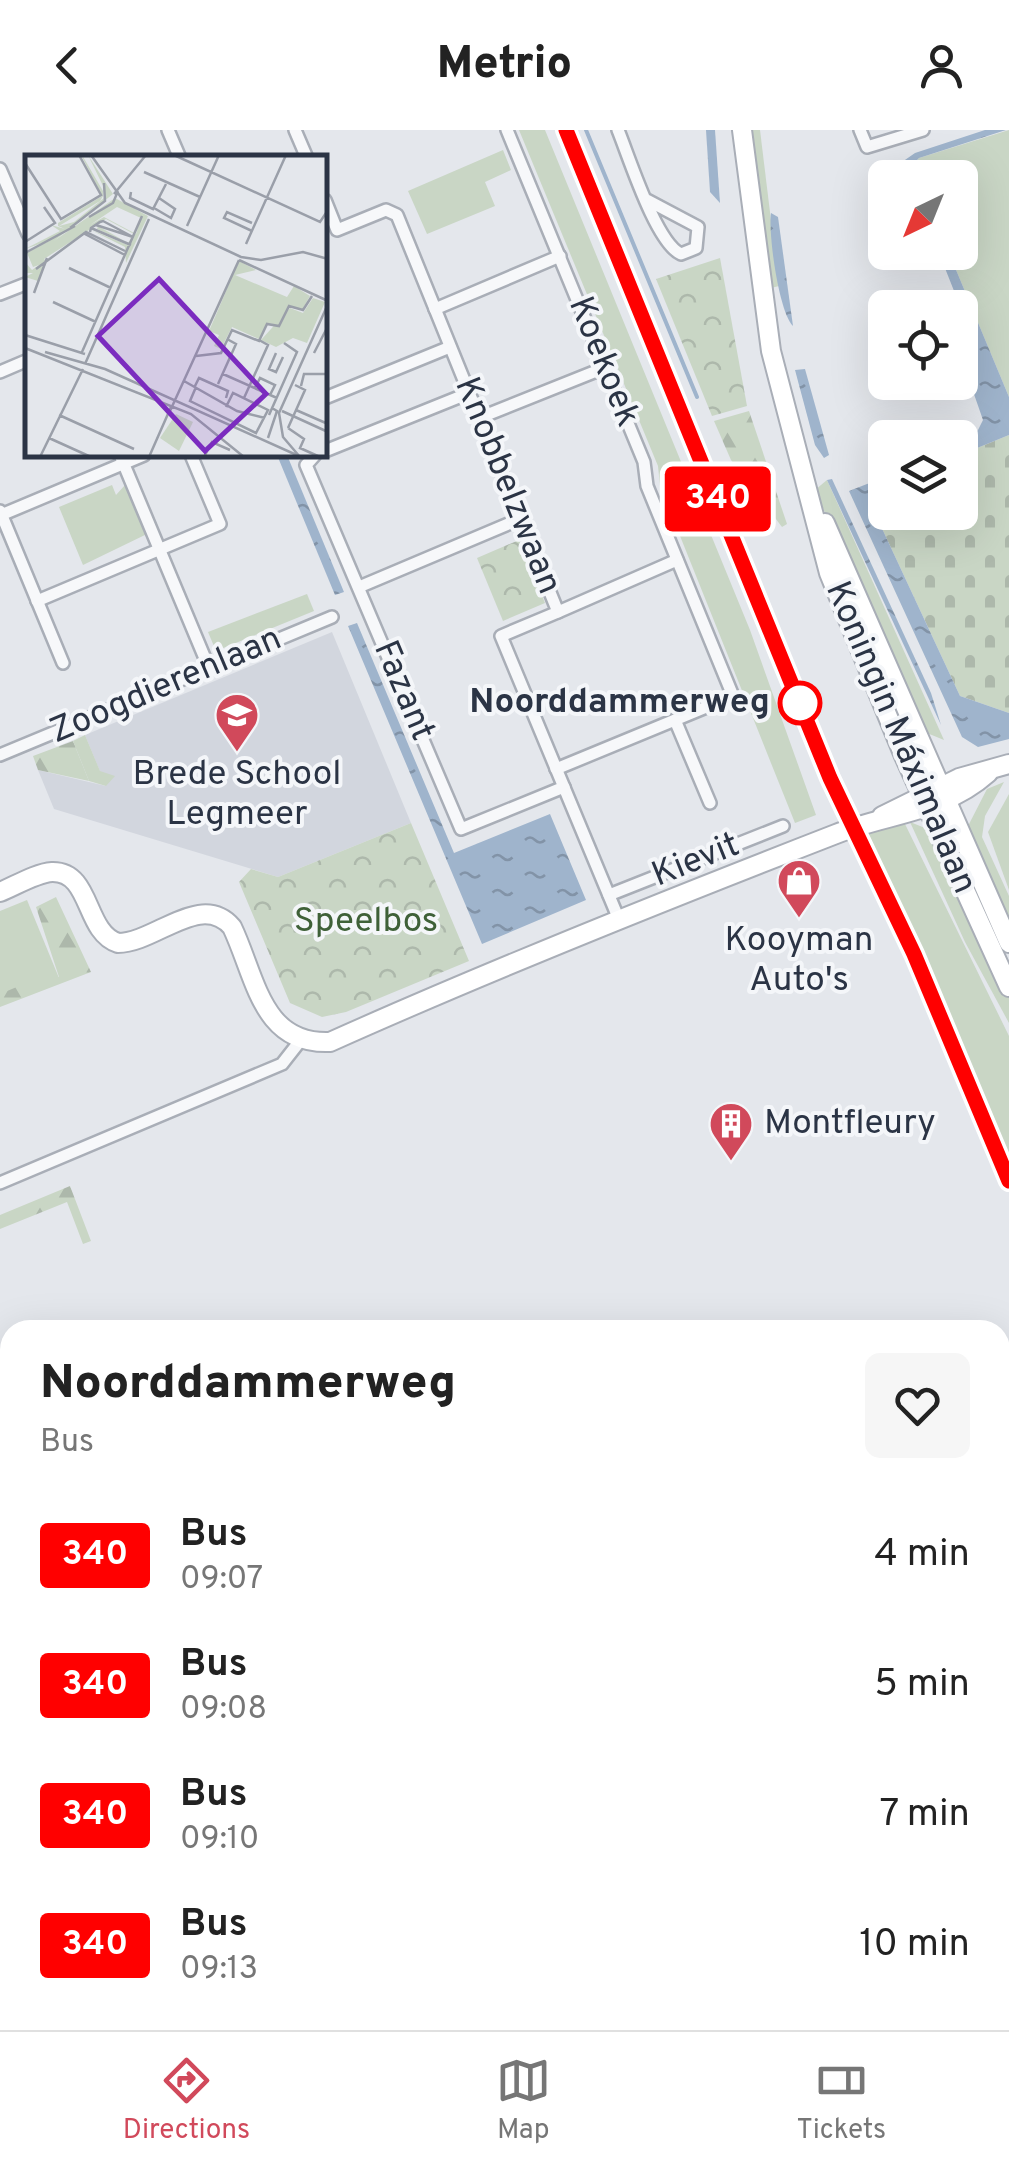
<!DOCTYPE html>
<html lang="en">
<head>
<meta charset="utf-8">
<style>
	body { margin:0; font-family:Overpass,sans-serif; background:#f6f6f6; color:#222; height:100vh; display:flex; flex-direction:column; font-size:38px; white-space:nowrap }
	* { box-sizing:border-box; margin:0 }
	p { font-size:32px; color:#767676 }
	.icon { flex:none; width:55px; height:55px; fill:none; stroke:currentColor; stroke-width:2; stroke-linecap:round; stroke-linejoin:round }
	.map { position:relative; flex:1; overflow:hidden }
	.drawer { position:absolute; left:0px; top:1190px; width:1010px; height:710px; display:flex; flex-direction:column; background:#fff; border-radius:30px 30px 0 0; box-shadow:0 10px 40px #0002 }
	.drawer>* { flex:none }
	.badge { padding:0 20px; border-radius:8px; font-size:35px; line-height:65px }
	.needle { width:65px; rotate:223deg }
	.fabs { position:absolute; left:868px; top:30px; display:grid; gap:20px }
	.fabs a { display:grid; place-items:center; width:110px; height:110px; border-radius:15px; background:#fff; box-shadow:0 10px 40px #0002; font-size:50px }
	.map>.badge { position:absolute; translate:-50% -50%; box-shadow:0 0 0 5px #fff }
	.round { display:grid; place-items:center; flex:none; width:105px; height:105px; border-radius:15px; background:#f6f6f6 }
	.head { display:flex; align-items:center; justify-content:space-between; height:170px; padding:0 40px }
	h1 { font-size:48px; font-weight:800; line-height:75px }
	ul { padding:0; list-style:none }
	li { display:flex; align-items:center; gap:30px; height:130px; padding:0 40px }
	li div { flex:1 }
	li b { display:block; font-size:38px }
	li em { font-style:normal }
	li .badge { min-width:110px; font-weight:700; text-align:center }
	header { display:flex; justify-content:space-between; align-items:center; height:130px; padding:0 40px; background:#fff; font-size:45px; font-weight:800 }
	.dock { display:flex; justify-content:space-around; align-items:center; height:140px; border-top:2px solid #e0e0e0; background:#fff; font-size:28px; color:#767676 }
	.dock a { display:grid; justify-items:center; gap:5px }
	.dock .current { color:#d1495b }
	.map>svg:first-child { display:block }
</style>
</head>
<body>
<header><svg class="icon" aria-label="back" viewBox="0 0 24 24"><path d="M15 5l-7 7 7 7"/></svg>Metrio<svg class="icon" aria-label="person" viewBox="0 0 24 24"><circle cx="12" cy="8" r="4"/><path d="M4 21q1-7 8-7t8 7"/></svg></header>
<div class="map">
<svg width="1009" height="1900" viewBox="0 0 1009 1900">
	<defs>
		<pattern id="forest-firs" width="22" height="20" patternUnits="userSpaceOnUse" patternTransform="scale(2.5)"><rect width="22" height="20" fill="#c9d6c5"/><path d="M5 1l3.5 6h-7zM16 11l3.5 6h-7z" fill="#adb8ab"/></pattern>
		<pattern id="cemetery-stones" width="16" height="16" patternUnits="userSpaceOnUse" patternTransform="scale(2.5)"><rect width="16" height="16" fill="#c9d6c5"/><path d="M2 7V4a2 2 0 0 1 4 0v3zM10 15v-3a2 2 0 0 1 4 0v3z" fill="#adb8ab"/></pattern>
		<pattern id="park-crowns" width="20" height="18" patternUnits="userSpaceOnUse" patternTransform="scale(2.5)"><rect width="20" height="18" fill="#c9d6c5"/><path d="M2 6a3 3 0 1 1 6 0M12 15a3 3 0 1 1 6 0" fill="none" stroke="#adb8ab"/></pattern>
		<pattern id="water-ripples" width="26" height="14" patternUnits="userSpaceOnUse" patternTransform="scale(2.5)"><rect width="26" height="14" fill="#9fb4cc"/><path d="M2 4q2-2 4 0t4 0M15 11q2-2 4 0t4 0" fill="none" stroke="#8293a7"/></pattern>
	</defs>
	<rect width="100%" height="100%" fill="#e4e7ec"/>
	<polygon fill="#d2d6de" points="332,502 411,693 278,747 54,679 38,640 106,656 85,605"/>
	<g fill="#c9d6c5">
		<polygon points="519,0 545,0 750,500 816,685 795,693 660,356 658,336"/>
		<polygon points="750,0 760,0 779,156 771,158"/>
		<polygon points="1009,0 1009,267 949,123 960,122 960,48 917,47 913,34 919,28"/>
		<polygon points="503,20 511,40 485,52 495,76 427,104 408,61"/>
		<polygon points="827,350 944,610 922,601 815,360"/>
		<polygon points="126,354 147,404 83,435 59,377 112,355 116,365"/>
		<polygon points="307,464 314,481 216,521 208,502"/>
		<polygon points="85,605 100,641 115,646 106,656 89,651 73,611"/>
		<polygon points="1004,652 985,686 982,707 1009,766 1009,797 967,698 987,659"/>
		<polygon points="1009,664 1009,760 988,702"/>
		<polygon points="904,692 1009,906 1009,1035 918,818 860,701"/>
		<polygon points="910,692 925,698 934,710 1009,867 1009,893 965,812"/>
		<polygon points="27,770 59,848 0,875 0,781"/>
		<polygon points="10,1395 10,1581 0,1557 0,1446 5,1443 0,1430 0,1399"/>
	</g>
	<g fill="url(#forest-firs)">
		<polygon points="749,281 787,394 782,397 731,330 714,291"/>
		<polygon points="73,611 89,651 38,640 33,626"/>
		<polygon points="56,767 91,842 0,877 0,864 43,846 59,847 36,777"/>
		<polygon points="70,1056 91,1111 83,1114 67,1072 0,1099 0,1085"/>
	</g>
	<polygon fill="url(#cemetery-stones)" points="1009,305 1009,583 960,566 872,377 875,362 885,357 885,382 960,382 960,325"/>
	<g fill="url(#park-crowns)">
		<polygon points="720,128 747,276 712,286 656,149"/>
		<polygon points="519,410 545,473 503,491 477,428"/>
		<polygon points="411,693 469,831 346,882 322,887 290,873 239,752 251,739 278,747"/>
	</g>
	<g fill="url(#water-ripples)">
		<polygon points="706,0 715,0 720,73 710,62"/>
		<polygon points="985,0 1006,0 919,28 913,34 917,47 909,47 902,32 915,23"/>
		<path d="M771,83L778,87L793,196C779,183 768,104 771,83Z"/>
		<polygon points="939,123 949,123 1009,267 1009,305 960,325 960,315 975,306 983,290 960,224 960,178 944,177 958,171"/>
		<polygon points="805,239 829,325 824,328 815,315 795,240"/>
		<polygon points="277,325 287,325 344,462 335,465"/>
		<polygon points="885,347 885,357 875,362 872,377 960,566 1009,583 1009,609 978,617 962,607 849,361"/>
		<polygon points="832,349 931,563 941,595 827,350"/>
		<polygon points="357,493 454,723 550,684 586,770 482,814 348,496"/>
	</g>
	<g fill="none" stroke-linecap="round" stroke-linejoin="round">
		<polyline stroke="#9fb4cc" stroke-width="4" points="586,0 697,267"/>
		<defs>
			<g id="street">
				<polyline points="168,0 180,28"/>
				<polyline points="295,0 307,28"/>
				<polyline points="507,0 644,332 647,356 733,566 556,639"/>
				<path d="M618,0C629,27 656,113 681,124L696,118L698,97L647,70"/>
				<polyline points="860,0 867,17 923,0"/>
				<polyline points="0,39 28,104"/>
				<polyline points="325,70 337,100 386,80 397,85 558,482 501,506 620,792"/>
				<polyline points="0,164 28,153"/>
				<polyline points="435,179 560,126"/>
				<polyline points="0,242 28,230"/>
				<polyline points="325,268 450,217"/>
				<polyline points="479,288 604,238"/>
				<polyline points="325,321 469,263"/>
				<polyline points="120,325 209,538"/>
				<polyline points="315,325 306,335 461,699 564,657"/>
				<polyline points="0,381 63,533"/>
				<polyline points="1,385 144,325"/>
				<polyline points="359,457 520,389"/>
				<polyline points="37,471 220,394 191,325"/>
				<polyline points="558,482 677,430"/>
				<polyline points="675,590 710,673"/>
				<polyline points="0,625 332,487"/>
				<polyline points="609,765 783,696"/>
				<polyline points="0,1053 282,934 300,911"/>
			</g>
			<g id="secondary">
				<polyline points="742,0 771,221 829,443 904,626 1009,857"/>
				<polyline points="825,393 1009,813"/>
				<polyline points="882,686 959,648 1009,634"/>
				<path d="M0,762C15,756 36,743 52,742C92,741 84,802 118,813C155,813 201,761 232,797C256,847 261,915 330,912C495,838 666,770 836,704C889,683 943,683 988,643"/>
			</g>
		</defs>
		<use href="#street" stroke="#a9aeb7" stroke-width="16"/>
		<use href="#secondary" stroke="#a9aeb7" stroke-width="22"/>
		<use href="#street" stroke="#f7f8fa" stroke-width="11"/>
		<use href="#secondary" stroke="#fff" stroke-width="18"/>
	</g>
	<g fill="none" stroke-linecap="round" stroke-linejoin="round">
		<defs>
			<polyline id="line" points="566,0 830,648 914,824 1009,1051"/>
		</defs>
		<use href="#line" stroke="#fff" stroke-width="22"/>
		<use href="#line" stroke="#f00" stroke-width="15"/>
	</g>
	<defs>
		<symbol id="school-pin" viewBox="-11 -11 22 30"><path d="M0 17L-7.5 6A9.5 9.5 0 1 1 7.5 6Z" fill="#d1495b" stroke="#f4f6f9"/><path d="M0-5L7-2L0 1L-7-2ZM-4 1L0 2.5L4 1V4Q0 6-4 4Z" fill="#fff"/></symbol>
		<symbol id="shop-pin" viewBox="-11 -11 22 30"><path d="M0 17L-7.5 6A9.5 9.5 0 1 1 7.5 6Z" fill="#d1495b" stroke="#f4f6f9"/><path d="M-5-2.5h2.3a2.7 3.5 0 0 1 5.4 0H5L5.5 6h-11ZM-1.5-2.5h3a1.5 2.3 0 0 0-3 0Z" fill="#fff"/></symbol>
		<symbol id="building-pin" viewBox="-11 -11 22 30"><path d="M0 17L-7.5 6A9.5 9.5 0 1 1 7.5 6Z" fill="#d1495b" stroke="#f4f6f9"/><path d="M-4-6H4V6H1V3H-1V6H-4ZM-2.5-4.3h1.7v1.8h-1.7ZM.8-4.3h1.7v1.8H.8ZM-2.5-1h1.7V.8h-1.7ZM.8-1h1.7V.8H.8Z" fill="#fff"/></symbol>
	</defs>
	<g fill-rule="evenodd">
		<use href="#school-pin" x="212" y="560" width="50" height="68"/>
		<use href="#shop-pin" x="774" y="726" width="50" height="68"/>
		<use href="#building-pin" x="706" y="969" width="50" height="68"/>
	</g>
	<circle fill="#fff" stroke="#f00" stroke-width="5" cx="800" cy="573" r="20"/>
	<g text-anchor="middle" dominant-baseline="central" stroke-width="8" stroke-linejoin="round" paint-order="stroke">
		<g font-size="35" fill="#2b3445" stroke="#f4f6f9">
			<text transform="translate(603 232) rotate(68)">Koekoek</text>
			<text transform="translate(507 356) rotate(68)">Knobbelzwaan</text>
			<text transform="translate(166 556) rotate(-23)">Zoogdierenlaan</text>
			<text transform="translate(403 561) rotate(67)">Fazant</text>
			<text transform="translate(900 608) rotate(67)">Koningin Máximalaan</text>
			<text transform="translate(696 731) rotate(-22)">Kievit</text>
		</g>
		<g font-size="35" font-weight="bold" fill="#2b3445" stroke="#f4f6f9" text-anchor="end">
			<text x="770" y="573">Noorddammerweg</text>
		</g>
		<g font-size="35" fill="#2b3445" stroke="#f4f6f9">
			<text x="237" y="645">Brede School<tspan x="237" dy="40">Legmeer</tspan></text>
			<text x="799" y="811">Kooyman<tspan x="799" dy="40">Auto's</tspan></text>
			<text x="764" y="994" text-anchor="start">Montfleury</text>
		</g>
		<g font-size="35" fill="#3f6138" stroke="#f4f6f9">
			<text x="366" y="792">Speelbos</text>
		</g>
	</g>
	<g transform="translate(25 25)">
		<rect width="302" height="302" fill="#e4e7ec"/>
		<path d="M56,0H57L78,36V41L75,46L34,71L49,67L79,43V33L63,0L88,39L29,86L90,43L123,61L101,108L100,92L66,75L103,90L104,88L72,74L73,71L103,88L109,79L81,64L19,104L22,107L8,136L0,132L8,136L13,126L0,122L8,118H0V107L7,115L14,110L8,112L2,98L26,85L0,94L35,76L26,70L40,74L33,71V68L77,41ZM92,52L116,63L111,79L79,62L65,70ZM214,106L231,115L210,120L262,142L269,131L285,141L277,155L264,150L254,170L242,168L234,184L207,172L196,194L189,191L194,180L184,176Z" fill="#c9d6c5" fill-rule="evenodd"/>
		<path d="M151,259L168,267L154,296L135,283Z" fill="#c9d6c5"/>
		<path d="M288,143L300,147L282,188L268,183L251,192L236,185L265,153L278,158Z" fill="#c9d6c5"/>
		<path fill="none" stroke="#9a9fa9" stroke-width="2.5" d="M66,0L100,48L216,102L236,105L278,97L303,104M149,0L295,67L303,55M0,8L36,64L76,40L54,0M119,17L175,42M106,37L105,43L128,54L141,29M89,39L121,0M129,53L146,63L150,54L134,43M64,62L88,48L93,36M227,68L202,57L199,63L227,76M162,71L194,0M45,73L80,46L79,28M66,73L106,90M65,77L66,73L75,67L78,66L108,82L71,70M58,78L100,100M0,87L30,68L19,52M221,89L261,0M0,98L50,71M214,105L303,146M44,113L86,133M11,114L61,77L100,96M9,138L22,103M28,147L71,167M0,180L60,199M0,193L166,259L219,302M20,197L80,214L276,302M57,197L117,61M251,198L244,214L251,217L258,202M289,198L303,171M171,201L196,198L207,175L234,186L242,169L254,171L264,151L278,155L287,141M60,209L124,64M198,219L252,243M159,226L212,256L240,263M193,229L211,189L202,184M170,231L174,223L203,236L201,243M276,231L279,219H303M171,232L165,246L231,278L243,255L208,238L201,252M230,233L235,223L250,230L245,240M219,243L243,190L234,185M271,255L303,269M145,256L214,105M257,256L303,277M34,260L109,294M244,260L272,197L259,188M263,273L279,284L275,293L295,302M263,273L280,235L270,230M24,283L66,302M243,283L252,256L247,253M15,302L58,214M124,302L146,252M179,302L187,287L205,295M275,302L258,282L254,258L303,149"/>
		<path fill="#7b2cbf" fill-opacity="0.15" stroke="#7b2cbf" stroke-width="5" d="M134,124L241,239L180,296L73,181Z"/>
		<rect width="302" height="302" fill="none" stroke="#2b3445" stroke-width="5"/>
	</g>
</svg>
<div class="fabs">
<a><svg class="needle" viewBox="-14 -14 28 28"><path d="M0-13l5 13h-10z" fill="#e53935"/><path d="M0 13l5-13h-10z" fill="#767676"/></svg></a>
<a><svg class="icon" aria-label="locate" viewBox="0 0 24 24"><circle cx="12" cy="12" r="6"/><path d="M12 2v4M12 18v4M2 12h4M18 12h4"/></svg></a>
<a><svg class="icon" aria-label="layers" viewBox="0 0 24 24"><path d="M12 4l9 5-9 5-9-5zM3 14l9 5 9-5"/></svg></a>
</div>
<b class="badge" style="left:718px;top:369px;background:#f00;color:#fff">340</b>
<section class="drawer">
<div class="head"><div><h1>Noorddammerweg</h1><p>Bus</p></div><a class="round"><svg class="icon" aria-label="heart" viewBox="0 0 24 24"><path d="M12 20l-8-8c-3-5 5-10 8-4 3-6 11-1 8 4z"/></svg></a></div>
<ul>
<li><span class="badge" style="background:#f00;color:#fff">340</span><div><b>Bus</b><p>09:07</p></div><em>4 min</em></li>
<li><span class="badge" style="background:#f00;color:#fff">340</span><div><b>Bus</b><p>09:08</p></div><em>5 min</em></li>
<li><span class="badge" style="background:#f00;color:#fff">340</span><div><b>Bus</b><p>09:10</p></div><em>7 min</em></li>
<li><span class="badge" style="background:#f00;color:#fff">340</span><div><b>Bus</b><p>09:13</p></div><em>10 min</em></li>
</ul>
</section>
</div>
<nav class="dock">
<a class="current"><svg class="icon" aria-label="directions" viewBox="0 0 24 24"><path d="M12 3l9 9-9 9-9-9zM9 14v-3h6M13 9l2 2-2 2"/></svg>Directions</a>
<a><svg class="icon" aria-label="map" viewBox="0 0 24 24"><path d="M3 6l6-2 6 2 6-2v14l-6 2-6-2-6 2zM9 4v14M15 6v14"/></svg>Map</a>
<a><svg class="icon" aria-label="tickets" viewBox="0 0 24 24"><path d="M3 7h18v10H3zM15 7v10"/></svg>Tickets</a>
</nav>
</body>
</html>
